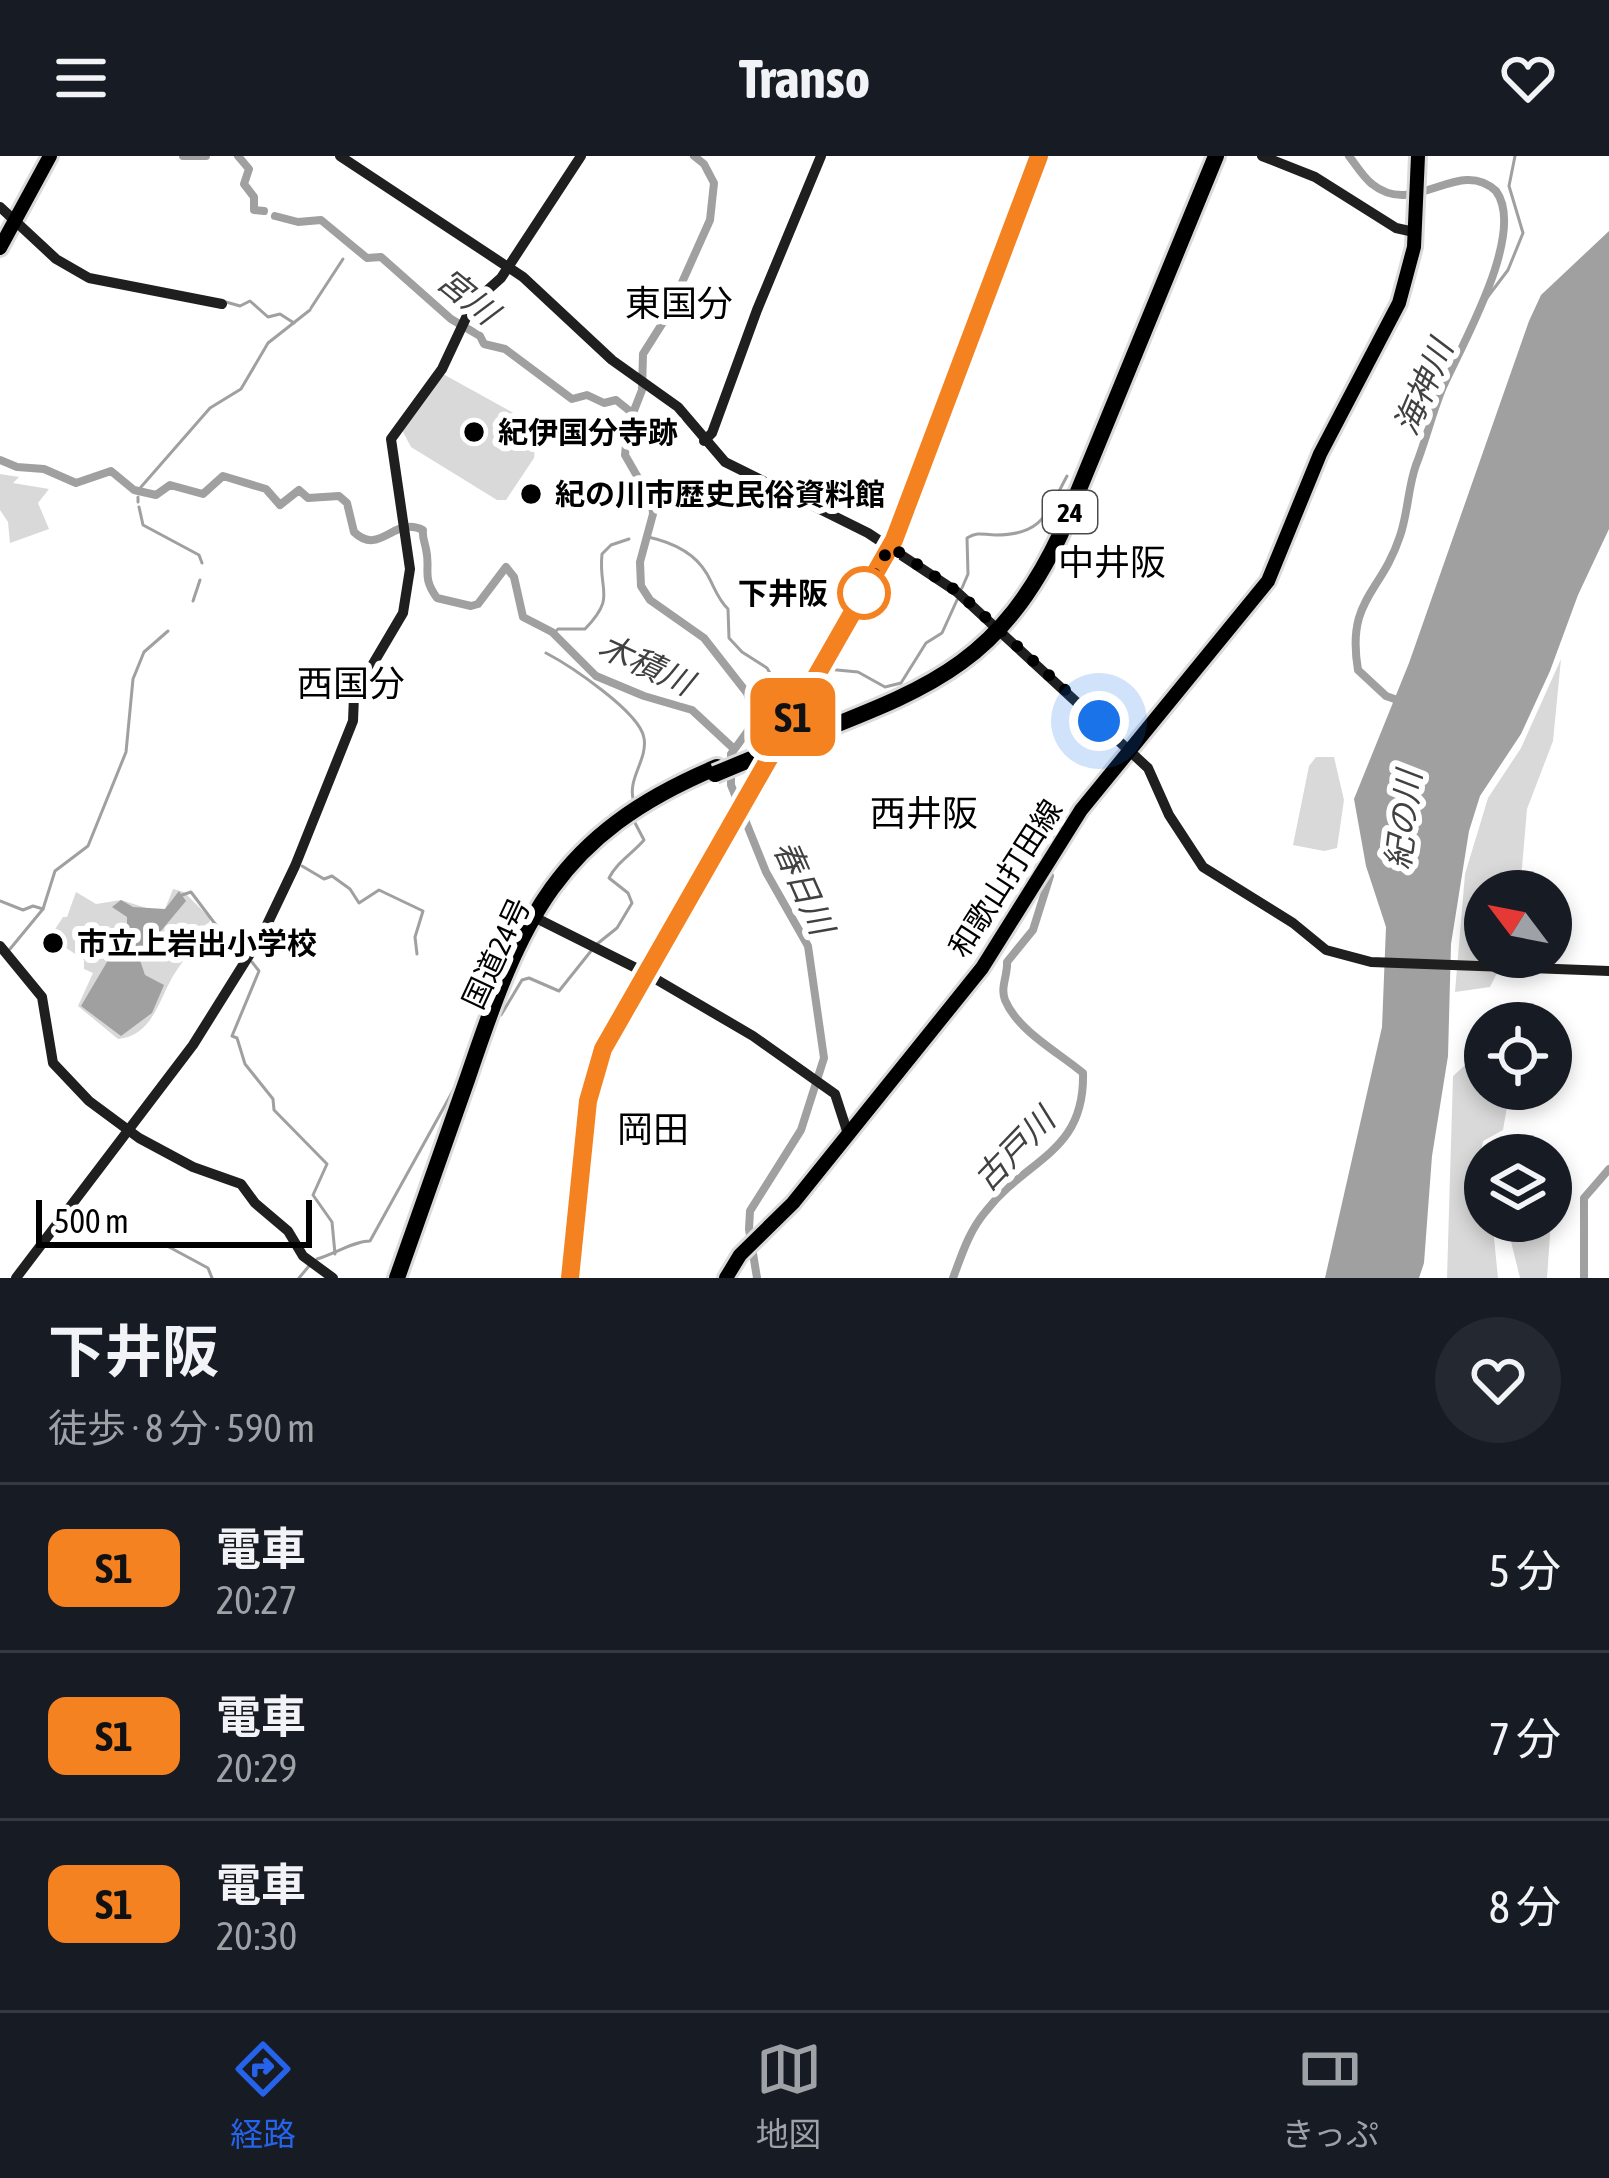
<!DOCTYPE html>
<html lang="ja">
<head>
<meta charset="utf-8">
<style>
	body { margin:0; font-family:"Asap Condensed","Noto Sans JP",sans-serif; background:#242831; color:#f1f3f6; height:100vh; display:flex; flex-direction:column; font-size:45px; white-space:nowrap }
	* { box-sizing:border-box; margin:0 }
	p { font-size:39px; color:#9ea1a6 }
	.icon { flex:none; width:66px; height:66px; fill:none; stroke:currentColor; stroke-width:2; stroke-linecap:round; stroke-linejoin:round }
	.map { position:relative; height:1122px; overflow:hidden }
	.details { display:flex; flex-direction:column; background:#171b24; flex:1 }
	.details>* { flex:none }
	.badge { padding:0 24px; border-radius:18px; font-size:42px; line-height:78px }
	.needle { width:78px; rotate:302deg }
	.controls { position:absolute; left:1464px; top:714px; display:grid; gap:24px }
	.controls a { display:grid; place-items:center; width:108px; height:108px; border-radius:50%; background:#171b24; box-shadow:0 6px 18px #0003; font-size:60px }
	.scale { position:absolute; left:36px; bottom:30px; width:276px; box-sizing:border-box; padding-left:12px; border:6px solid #000; border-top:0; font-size:33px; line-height:42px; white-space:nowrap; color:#000; -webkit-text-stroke:9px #fff; paint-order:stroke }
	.you { position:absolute; width:60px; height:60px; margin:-30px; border:9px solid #fff; border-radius:50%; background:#1a73e8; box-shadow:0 0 0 18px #1a73e833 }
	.map>.badge { position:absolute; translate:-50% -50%; box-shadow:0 0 0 6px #fff }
	.round { display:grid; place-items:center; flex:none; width:126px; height:126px; border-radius:63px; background:#242831 }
	.overview { display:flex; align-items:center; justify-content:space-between; height:204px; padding:0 48px }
	h1 { font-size:57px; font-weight:700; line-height:90px }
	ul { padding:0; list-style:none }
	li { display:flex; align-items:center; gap:36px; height:168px; padding:0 48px; border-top:3px solid #363941 }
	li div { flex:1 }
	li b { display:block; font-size:45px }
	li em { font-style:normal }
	li .badge { min-width:132px; font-weight:700; text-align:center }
	header { display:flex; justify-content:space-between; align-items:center; height:156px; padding:0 48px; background:#171b24; font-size:54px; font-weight:700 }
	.tab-bar { display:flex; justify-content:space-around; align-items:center; height:168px; border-top:3px solid #363941; background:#171b24; font-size:33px; color:#9ea1a6 }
	.tab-bar a { display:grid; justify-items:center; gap:6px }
	.tab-bar .current { color:#2563eb }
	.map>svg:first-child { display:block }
</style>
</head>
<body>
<header><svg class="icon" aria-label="menu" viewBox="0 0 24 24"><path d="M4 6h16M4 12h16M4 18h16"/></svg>Transo<svg class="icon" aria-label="heart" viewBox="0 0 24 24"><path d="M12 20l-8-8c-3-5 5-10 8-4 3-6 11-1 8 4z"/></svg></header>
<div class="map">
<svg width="1609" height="1122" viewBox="0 0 1609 1122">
	<rect width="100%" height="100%" fill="#fff"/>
	<g fill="#d9d9d9">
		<polygon points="443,218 539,271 530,285 535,290 534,302 506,344 497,344 411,291 402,274"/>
		<polygon points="0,318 19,321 13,327 49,333 38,347 49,373 10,387 8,366 0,354"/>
		<polygon points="1561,503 1553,585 1527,653 1520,735 1485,735 1485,801 1505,801 1490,831 1455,836 1465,718 1488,642 1521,592"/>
		<polygon points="1316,601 1334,601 1344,644 1337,692 1324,695 1293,689 1309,610"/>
		<path d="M173,733L184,736L211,763C200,783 185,801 173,820C159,844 152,880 118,883L78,850L93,817L84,813V804L50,781L63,761H67L76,736L96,748L121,744L156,755L165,753Z"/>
		<polygon points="1473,902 1485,914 1485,933 1504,933 1509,939 1503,974 1483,985 1477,1019 1485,1045 1485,1065 1491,1065 1493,1072 1498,1122 1447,1122 1453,920"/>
		<polygon points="1506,1065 1551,1065 1547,1122 1520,1122"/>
	</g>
	<g fill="#a0a0a0">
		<polygon points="1609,75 1609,373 1578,439 1550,515 1521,578 1480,640 1469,675 1451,788 1448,900 1432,1000 1424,1107 1419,1122 1325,1122 1382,871 1386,771 1366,710 1354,643 1409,507 1529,165 1541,139"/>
		<polygon points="179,735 186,745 139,801 145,819 164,829 152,857 121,880 81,850 127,772 127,761 112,751 121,744 133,751 165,753"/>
	</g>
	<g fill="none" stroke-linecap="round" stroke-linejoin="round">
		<g stroke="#a0a0a0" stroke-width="3">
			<polyline points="226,146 240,150 250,145 268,161 280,158 294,167"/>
			<polyline points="1480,151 1508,114 1523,77 1509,30 1515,0"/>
			<polyline points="311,152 343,103"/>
			<polyline points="141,331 210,252 241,233 268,187 310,154"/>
			<polyline points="138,341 138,346"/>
			<polyline points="139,351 143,369 199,399 202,407"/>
			<path d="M648,381C671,386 695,397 707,418C715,432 717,442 728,453L729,482L742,496L767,512L780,534L789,539L816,512L858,516L885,531L901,527L926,487L942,477L957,444"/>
			<path d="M962,432L968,418L967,382C979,375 983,379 996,379C1043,379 1047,357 1067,320"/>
			<polyline points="193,445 200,424"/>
			<path d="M554,477L558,473H585C617,440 598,436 602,398L611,389L629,383"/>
			<path d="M546,497C569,509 640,556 644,582C648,604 626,624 634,646"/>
			<polyline points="302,710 324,723 332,720 350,733 359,747 379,734 423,755 415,781 417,798"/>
			<polyline points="182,739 191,736 228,785 245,800"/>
			<polyline points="0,745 23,754 33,750 43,753"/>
			<path d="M597,788L617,772L632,747L628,737L609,722C617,706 632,698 644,684L634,665"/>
			<polyline points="10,793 43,753 55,715 88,690 126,596 133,523 144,496 168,475"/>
			<polyline points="252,806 259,815 232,880 237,882 245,908 273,943 274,954 327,1008 313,1039 332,1066 335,1098"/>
			<polyline points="501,859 522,824 529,822 559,835 591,795"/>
			<polyline points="169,1091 208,1112 212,1122"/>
			<path d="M317,1103C335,1098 354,1085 370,1085L459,924"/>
			<polyline points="299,1122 309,1110"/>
		</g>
		<g stroke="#a0a0a0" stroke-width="8">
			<polyline points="183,0 206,0"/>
			<polyline points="238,0 249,13 244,28 254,41 254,54 264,55"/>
			<polyline points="694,0 704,8 714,27 710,64 667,160 643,198 642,234 628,270 625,299 652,346 653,358 640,406 641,430 650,444 704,482 747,537 755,565 731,598 731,629 766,716 808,790 824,902 801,974 750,1055 749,1073 757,1122"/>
			<path d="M1349,0C1356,9 1363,21 1372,28C1415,63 1458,0 1496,35C1527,77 1461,190 1443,231C1433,254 1426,284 1416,309C1408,331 1408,357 1400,380C1381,438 1346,443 1358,514L1386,540L1403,546"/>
			<polyline points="275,60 298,66 321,64 367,102 381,101 451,163 480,180 484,188 505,193 572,243 587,239 604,247 616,244 631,256"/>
			<path d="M0,304L17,311L44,313L76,327L111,315L134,334L156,339L170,329L203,338L223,320L266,333L280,349L299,334L308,342L339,340L347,347L354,376C380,401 394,359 423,374C422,381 425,387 426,393C431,414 421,420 437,442L471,450L478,448L506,411L514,421L523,461L552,476L596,520L644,540L692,554L733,592"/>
			<path d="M953,1122C962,1098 969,1075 986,1055C1027,1002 1085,997 1083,917C1058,896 1018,875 1005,844C1000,831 1008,819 1007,806L1033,774L1050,720"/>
			<polyline points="1584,1122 1584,1042 1609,1013"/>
		</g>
		<defs>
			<g id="primary">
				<polyline points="0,92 50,0"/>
				<polyline points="726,1122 740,1099 793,1047 982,812 1081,654 1268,425 1320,298 1399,147 1414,91 1418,0"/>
			</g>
			<g id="highway">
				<path d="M785,589C918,535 995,517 1061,377L1216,0"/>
				<path d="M397,1122C421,1055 445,988 468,921C521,764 555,679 717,611"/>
			</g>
		</defs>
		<use href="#primary" stroke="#dbdbdb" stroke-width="20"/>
		<use href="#highway" stroke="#dbdbdb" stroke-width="22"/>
		<g stroke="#1f1f1f" stroke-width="10">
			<polyline points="340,0 523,121 612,204 678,251 725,306 868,377 957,436 1148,612 1169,659 1203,711 1293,767 1326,794 1371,806 1609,815"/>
			<polyline points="1262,0 1315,21 1396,72 1414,76"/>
			<polyline points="0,51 56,103 89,122 222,148"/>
			<polyline points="704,285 712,277 757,154 821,0"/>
			<polyline points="532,760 642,815 753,880 835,938 848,978"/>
			<polyline points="0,790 42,841 53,907 89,945 139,982 193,1011 241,1028 255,1047 288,1075 303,1100 333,1122"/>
			<polyline points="16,1122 193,889 263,777 295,710 353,565 354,540 403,457 410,413 391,283 442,213 473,147 501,122 581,0"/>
		</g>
		<use href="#primary" stroke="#000" stroke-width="14"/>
		<use href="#highway" stroke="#000" stroke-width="16"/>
		<defs>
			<polyline id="rail" points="570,1122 588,945 603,893 894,384 1039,0"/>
		</defs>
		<use href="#rail" stroke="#000" stroke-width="8"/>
		<use href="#rail" stroke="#fff" stroke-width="3" stroke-dasharray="9" stroke-linecap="butt"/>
		<defs>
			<polyline id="highway-bridge" points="715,618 785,589"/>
		</defs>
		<use href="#highway-bridge" stroke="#dbdbdb" stroke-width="22" stroke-linecap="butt"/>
		<use href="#highway-bridge" stroke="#000" stroke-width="16"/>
	</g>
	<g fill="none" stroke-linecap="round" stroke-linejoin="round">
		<defs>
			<polyline id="line" points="570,1122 588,945 603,893 894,384 1039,0"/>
		</defs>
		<use href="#line" stroke="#fff" stroke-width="27"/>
		<use href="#line" stroke="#f58220" stroke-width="18"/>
		<polyline stroke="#000" stroke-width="12" stroke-dasharray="0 21.6" points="864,437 890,390 958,436 1099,565"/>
	</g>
	<g fill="#000" stroke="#fff" stroke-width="4.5">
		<circle cx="474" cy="276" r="12"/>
		<circle cx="531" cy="338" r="12"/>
		<circle cx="53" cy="787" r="12"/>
	</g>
	<circle fill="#fff" stroke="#f58220" stroke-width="6" cx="864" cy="437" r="24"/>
	<g text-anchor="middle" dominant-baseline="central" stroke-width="12" stroke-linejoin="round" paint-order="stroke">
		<rect fill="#fff" stroke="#4c4c4c" stroke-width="3" x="1043" y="335" width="54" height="42" rx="9"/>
		<g font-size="27" font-weight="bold" fill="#000">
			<text x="1070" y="356">24</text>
		</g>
		<g font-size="30" font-weight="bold" fill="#000" stroke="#fff" text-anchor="start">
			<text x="498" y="276">紀伊国分寺跡</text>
			<text x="555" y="338">紀の川市歴史民俗資料館</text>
			<text x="77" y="787">市立上岩出小学校</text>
		</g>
		<g font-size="30" font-weight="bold" fill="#000" stroke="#fff" text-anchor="end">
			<text x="828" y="437">下井阪</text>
		</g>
		<g font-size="30" fill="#000" stroke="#fff">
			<text transform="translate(1005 722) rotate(-57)">和歌山打田線</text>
			<text transform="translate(496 797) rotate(-65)">国道24号</text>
		</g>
		<g font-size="33" font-style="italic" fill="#414141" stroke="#fff">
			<text transform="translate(468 140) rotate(39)">宮川</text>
			<text transform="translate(1423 231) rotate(-67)">海神川</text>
			<text transform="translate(646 508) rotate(25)">木積川</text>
			<text transform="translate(1403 664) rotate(-83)">紀の川</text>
			<text transform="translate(804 731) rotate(66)">春日川</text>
			<text transform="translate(1014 993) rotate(-46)">古戸川</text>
		</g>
		<g font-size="36" fill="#000" stroke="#fff">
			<text x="679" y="147">東国分</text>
			<text x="1112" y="406">中井阪</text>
			<text x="351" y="527">西国分</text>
			<text x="924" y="657">西井阪</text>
			<text x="653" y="973">岡田</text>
		</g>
	</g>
</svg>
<div class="controls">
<a><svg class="needle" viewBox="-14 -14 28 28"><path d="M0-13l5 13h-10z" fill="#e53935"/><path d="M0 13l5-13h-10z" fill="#9ea1a6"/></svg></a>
<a><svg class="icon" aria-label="locate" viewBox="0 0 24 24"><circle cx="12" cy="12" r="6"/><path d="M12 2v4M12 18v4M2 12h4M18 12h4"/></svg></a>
<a><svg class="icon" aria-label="layers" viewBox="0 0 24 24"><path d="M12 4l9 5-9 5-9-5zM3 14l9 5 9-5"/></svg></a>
</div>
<div class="scale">500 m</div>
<div class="you" style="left:1099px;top:565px"></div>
<b class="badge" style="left:793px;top:561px;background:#f58220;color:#111">S1</b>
</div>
<section class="details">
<div class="overview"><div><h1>下井阪</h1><p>徒歩 · 8 分 · 590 m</p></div><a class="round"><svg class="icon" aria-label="heart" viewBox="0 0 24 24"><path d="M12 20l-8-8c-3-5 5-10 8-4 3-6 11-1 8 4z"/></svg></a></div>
<ul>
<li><span class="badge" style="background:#f58220;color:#111">S1</span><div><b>電車</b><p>20:27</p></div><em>5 分</em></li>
<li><span class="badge" style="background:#f58220;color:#111">S1</span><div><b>電車</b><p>20:29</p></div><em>7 分</em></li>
<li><span class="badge" style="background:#f58220;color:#111">S1</span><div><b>電車</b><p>20:30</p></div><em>8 分</em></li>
</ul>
</section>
<nav class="tab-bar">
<a class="current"><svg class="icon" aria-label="directions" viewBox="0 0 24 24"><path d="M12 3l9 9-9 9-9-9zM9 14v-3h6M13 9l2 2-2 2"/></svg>経路</a>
<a><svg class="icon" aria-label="map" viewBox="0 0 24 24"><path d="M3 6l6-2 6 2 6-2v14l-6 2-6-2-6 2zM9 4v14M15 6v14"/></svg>地図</a>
<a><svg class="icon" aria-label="tickets" viewBox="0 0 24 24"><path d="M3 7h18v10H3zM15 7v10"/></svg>きっぷ</a>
</nav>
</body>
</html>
